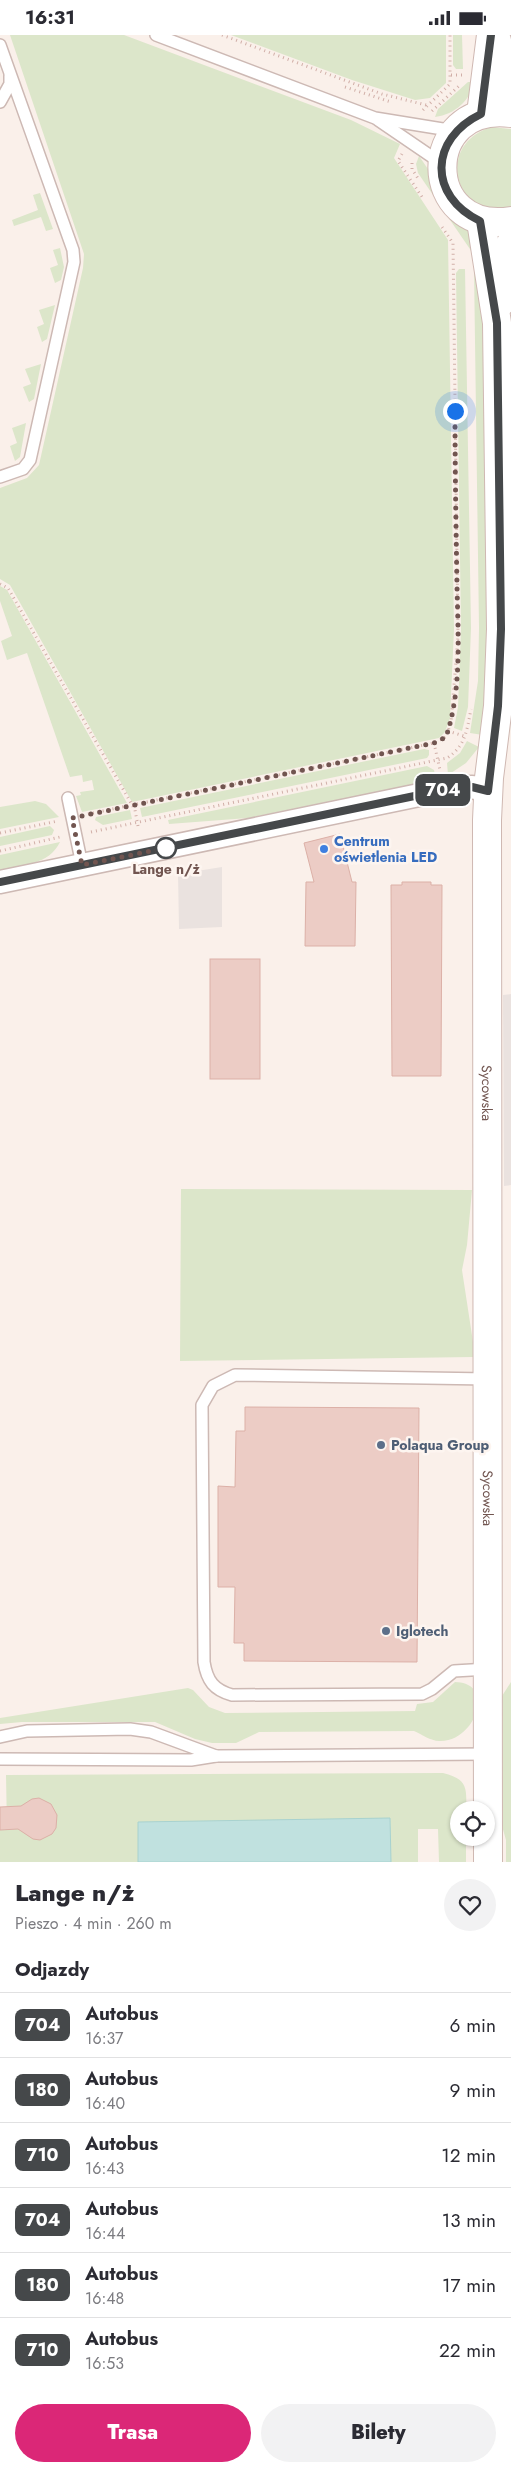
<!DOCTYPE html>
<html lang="pl">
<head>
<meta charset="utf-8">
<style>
	body { margin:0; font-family:Jost,sans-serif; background:#f2f2f3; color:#2b2b33; height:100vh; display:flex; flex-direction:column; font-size:19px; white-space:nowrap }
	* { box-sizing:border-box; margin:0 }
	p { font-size:16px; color:#7c7c81 }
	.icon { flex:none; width:28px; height:28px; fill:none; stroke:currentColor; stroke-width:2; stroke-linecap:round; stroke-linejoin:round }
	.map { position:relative; height:1827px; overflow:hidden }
	.details { display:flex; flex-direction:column; background:#fff; flex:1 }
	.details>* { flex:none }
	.badge { padding:0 10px; border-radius:8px; font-size:18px; line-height:32px }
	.buttons { position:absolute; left:450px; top:1766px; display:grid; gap:10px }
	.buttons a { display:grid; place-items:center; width:45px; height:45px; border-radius:50%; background:#fff; box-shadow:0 1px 4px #0004; font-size:25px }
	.you { position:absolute; width:25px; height:25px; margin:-12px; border:4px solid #fff; border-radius:50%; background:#1a73e8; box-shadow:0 0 0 8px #1a73e833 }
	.map>.badge { position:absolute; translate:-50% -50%; box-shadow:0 0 0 2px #fff }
	h2 { padding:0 15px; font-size:19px; line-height:45px }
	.round { display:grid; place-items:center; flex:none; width:52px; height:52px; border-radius:26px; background:#f2f2f3 }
	.summary { display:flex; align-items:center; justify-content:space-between; height:85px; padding:0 15px }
	h1 { font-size:24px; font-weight:800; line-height:38px }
	.button { display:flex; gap:10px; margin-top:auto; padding:10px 15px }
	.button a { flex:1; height:58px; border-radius:30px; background:#db2777; color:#fff; font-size:20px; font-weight:800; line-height:58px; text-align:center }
	.button a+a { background:#f2f2f3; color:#2b2b33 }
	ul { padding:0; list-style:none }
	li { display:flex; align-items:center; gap:15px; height:65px; padding:0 15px; border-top:1px solid #e1e1e2 }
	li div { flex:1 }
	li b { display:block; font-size:19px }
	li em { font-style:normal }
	li .badge { min-width:55px; font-weight:700; text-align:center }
	.status { display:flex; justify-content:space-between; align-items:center; height:35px; padding:0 25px; background:#fff; direction:ltr }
	.status svg { height:14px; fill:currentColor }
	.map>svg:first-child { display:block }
</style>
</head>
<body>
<div class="status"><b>16:31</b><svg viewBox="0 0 49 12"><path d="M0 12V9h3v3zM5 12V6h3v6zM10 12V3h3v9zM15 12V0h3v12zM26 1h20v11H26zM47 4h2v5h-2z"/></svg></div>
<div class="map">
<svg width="511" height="1827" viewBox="0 0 511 1827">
	<rect width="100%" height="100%" fill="#faf0ea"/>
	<g fill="#eae2df">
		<polygon points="222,832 222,892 179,894 178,839"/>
		<polygon points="511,959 511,1150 504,1151 503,960"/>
	</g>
	<g fill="#dce6ca">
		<polygon points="10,0 124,0 351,85 400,109 394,123 448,205 454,594 450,683 445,697 439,703 132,767 10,550 0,544 0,453 27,443 39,430 83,233 84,219"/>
		<polygon points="231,0 446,0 446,48 430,63 415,65 352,45"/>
		<polygon points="453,0 462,0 463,34 456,34 453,30"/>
		<path d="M468,47H476C468,66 456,79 435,82L438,74Z"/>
		<path d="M492,92L511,94V172C455,187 433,109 492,92Z"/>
		<polygon points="419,121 472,198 474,220 418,138 416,129"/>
		<polygon points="40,158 53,194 46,196 41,182 14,191 12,185 38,175 33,160"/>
		<polygon points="60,213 64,232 61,245 55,248 50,233 58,230 53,215"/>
		<polygon points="459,234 465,234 471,593 468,672 462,696 454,693 458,672 461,594 456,238"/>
		<polygon points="474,234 481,234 485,286 490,592 483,700 470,698 478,646 479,593"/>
		<polygon points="55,270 47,304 42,307 37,292 44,289 39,275"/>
		<polygon points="41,329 34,364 29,367 23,352 31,349 25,334"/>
		<polygon points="26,388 20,422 15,426 10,411 17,408 12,393"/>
		<polygon points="0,551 7,555 127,768 82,777 76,761 81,760 80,757 94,755 92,745 83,747 82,740 70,742 27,618 7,625 1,606 12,601 0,566"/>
		<polygon points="467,706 479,712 466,728 448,740 447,728 460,718"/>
		<polygon points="424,714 429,715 429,720 427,723 142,782 140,773"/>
		<polygon points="427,731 434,735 436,745 248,783 169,789 168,785"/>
		<polygon points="35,766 46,769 59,782 0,794 0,772"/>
		<polygon points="130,775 132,784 103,790 95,785 96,782"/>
		<polygon points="50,791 54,795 52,800 0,811 0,802"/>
		<path d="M60,807C49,830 22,830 0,835V820Z"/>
		<polygon points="181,1154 472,1155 467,1210 462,1235 473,1307 473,1322 180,1326"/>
		<path d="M455,1647C498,1648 474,1708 439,1706C431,1706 421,1699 414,1696L259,1697L236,1708H212L195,1704L155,1687H22L0,1689V1683L188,1653L193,1655L209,1672L225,1678L415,1676L417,1669L433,1667Z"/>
		<polygon points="511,1647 511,1827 506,1827 506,1805 502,1791 502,1661"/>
		<path d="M443,1738C467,1744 467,1752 466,1775H459V1802L466,1803V1827H439L438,1794H418V1827H0V1795L7,1794L6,1740Z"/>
	</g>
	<polygon fill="#c0e1df" stroke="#a8d2cf" points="390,1783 391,1827 138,1827 138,1787"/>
	<g fill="#ecccc5" stroke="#dcb0a7">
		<polygon points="340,799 352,847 356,847 355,911 305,911 306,847 314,847 304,808"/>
		<polygon points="402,847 431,847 431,850 442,850 441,1041 392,1041 391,850 402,850"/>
		<rect x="210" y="924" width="50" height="120"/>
		<polygon points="245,1372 419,1373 417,1627 244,1626 244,1608 234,1608 235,1552 218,1552 218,1451 235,1452 236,1396 245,1396"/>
		<polygon points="39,1763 51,1769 57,1780 56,1793 52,1799 40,1805 33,1804 18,1794 0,1795 0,1772 21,1771 32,1764"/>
	</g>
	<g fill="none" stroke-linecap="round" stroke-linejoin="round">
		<defs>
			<g id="lane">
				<polyline points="156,0 375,83 455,96"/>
				<polyline points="0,10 73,215 74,227 30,425 23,434 0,442"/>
				<polyline points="0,67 10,49 10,41"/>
				<polyline points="378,85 441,128"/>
				<polyline points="68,763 82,830"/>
				<path d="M488,1634L454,1636L432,1654L422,1659L232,1660C214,1655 207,1646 204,1627L202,1370L213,1351L235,1340L488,1344"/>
				<polyline points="0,1702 27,1696 130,1694 151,1697 216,1721"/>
				<polyline points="0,1724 191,1725 216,1721 489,1719"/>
			</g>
			<polyline id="street" points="0,847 453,753 472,752 488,756"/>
			<g id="secondary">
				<polyline points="497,6 511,70"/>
				<path d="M511,78C419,66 420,200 511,186"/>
				<polyline points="481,79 491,0"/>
				<path id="s1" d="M481,186L497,288L501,594L498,671L489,743L487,785C486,1132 489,1480 488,1827"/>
				<polyline points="501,267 511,208"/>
			</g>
		</defs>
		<use href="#lane" stroke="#cdb9b4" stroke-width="14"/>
		<use href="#street" stroke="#cdb9b4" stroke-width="25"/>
		<use href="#secondary" stroke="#cfb8b2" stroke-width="30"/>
		<g stroke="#d1afa8" stroke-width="3" stroke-dasharray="1 4" stroke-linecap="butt">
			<polyline points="222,0 382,59 426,70"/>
			<polyline points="451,40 463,40"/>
			<polyline points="345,52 391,67"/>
			<polyline points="423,75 450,49 450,0"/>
			<polyline points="432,76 460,50"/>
			<polyline points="402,119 398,126 422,162"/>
			<polyline points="412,128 412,134 419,145"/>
			<polyline points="0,549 8,553 135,775 138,791"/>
			<polyline points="448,696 467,702"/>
			<polyline points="434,708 440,735"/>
			<polyline points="88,779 434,708 446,702 451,687 458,602 453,208 442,192"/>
			<path d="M91,797L447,723C466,711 467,694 471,674"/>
			<polyline points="0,798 58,786"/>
			<polyline points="0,816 60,802"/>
		</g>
		<use href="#lane" stroke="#fff" stroke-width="11"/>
		<use href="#street" stroke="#fff" stroke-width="22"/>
		<use href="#secondary" stroke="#fff" stroke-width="28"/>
	</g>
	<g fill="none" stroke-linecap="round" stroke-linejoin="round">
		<defs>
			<path id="line" d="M0,847L453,753L472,752L488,756L498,671L501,594L497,288L480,186C428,161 429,104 481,79L491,0"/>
		</defs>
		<use href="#line" stroke="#fff" stroke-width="11"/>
		<use href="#line" stroke="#45484a" stroke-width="8"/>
		<path stroke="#715550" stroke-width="5" stroke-dasharray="0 9" d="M166,813L82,830L72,783L434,708L446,702C462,655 458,600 457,551C456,493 455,434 455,376"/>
	</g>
	<circle fill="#fff" stroke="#45484a" stroke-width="2.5" cx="166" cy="813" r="10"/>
	<circle fill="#3f7fe0" stroke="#fdf5f0" stroke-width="2" cx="324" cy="814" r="5"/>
	<g fill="#5c6f8a" stroke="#fdf5f0" stroke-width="2">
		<circle cx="381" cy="1410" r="5"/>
		<circle cx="386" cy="1596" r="5"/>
	</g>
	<g text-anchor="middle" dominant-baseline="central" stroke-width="5" stroke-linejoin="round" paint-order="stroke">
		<g font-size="14" font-weight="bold" fill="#366cbe" stroke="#fdf5f0" text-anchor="start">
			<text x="334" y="806">Centrum<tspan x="334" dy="16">oświetlenia LED</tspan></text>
		</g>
		<g font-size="14" font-weight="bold" fill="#715550" stroke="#fdf5f0">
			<text x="166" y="834">Lange n/ż</text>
		</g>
		<g font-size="14" fill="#715550" stroke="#fdf5f0">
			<text stroke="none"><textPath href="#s1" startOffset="874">Sycowska</textPath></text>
			<text stroke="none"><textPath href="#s1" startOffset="1279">Sycowska</textPath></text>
		</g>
		<g font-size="14" font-weight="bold" fill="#4e5e75" stroke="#fdf5f0" text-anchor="start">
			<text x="391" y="1410">Polaqua Group</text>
			<text x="396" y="1596">Iglotech</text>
		</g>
	</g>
</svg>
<div class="buttons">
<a><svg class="icon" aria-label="locate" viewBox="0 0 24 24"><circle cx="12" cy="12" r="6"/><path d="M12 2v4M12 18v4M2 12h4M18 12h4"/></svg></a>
</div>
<div class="you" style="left:455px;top:376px"></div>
<b class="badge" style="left:443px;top:755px;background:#45484a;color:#fff">704</b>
</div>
<section class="details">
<div class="summary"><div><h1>Lange n/ż</h1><p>Pieszo · 4 min · 260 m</p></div><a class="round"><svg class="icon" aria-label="heart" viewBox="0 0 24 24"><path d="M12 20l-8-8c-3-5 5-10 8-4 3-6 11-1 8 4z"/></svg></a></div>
<h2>Odjazdy</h2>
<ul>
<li><span class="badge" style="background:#45484a;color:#fff">704</span><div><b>Autobus</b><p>16:37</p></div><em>6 min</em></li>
<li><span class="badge" style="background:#45484a;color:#fff">180</span><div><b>Autobus</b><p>16:40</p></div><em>9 min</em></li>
<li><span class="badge" style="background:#45484a;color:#fff">710</span><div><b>Autobus</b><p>16:43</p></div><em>12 min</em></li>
<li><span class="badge" style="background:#45484a;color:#fff">704</span><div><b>Autobus</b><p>16:44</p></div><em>13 min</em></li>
<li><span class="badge" style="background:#45484a;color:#fff">180</span><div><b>Autobus</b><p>16:48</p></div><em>17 min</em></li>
<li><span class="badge" style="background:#45484a;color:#fff">710</span><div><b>Autobus</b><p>16:53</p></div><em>22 min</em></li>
</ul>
<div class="button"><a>Trasa</a><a>Bilety</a></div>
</section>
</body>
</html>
